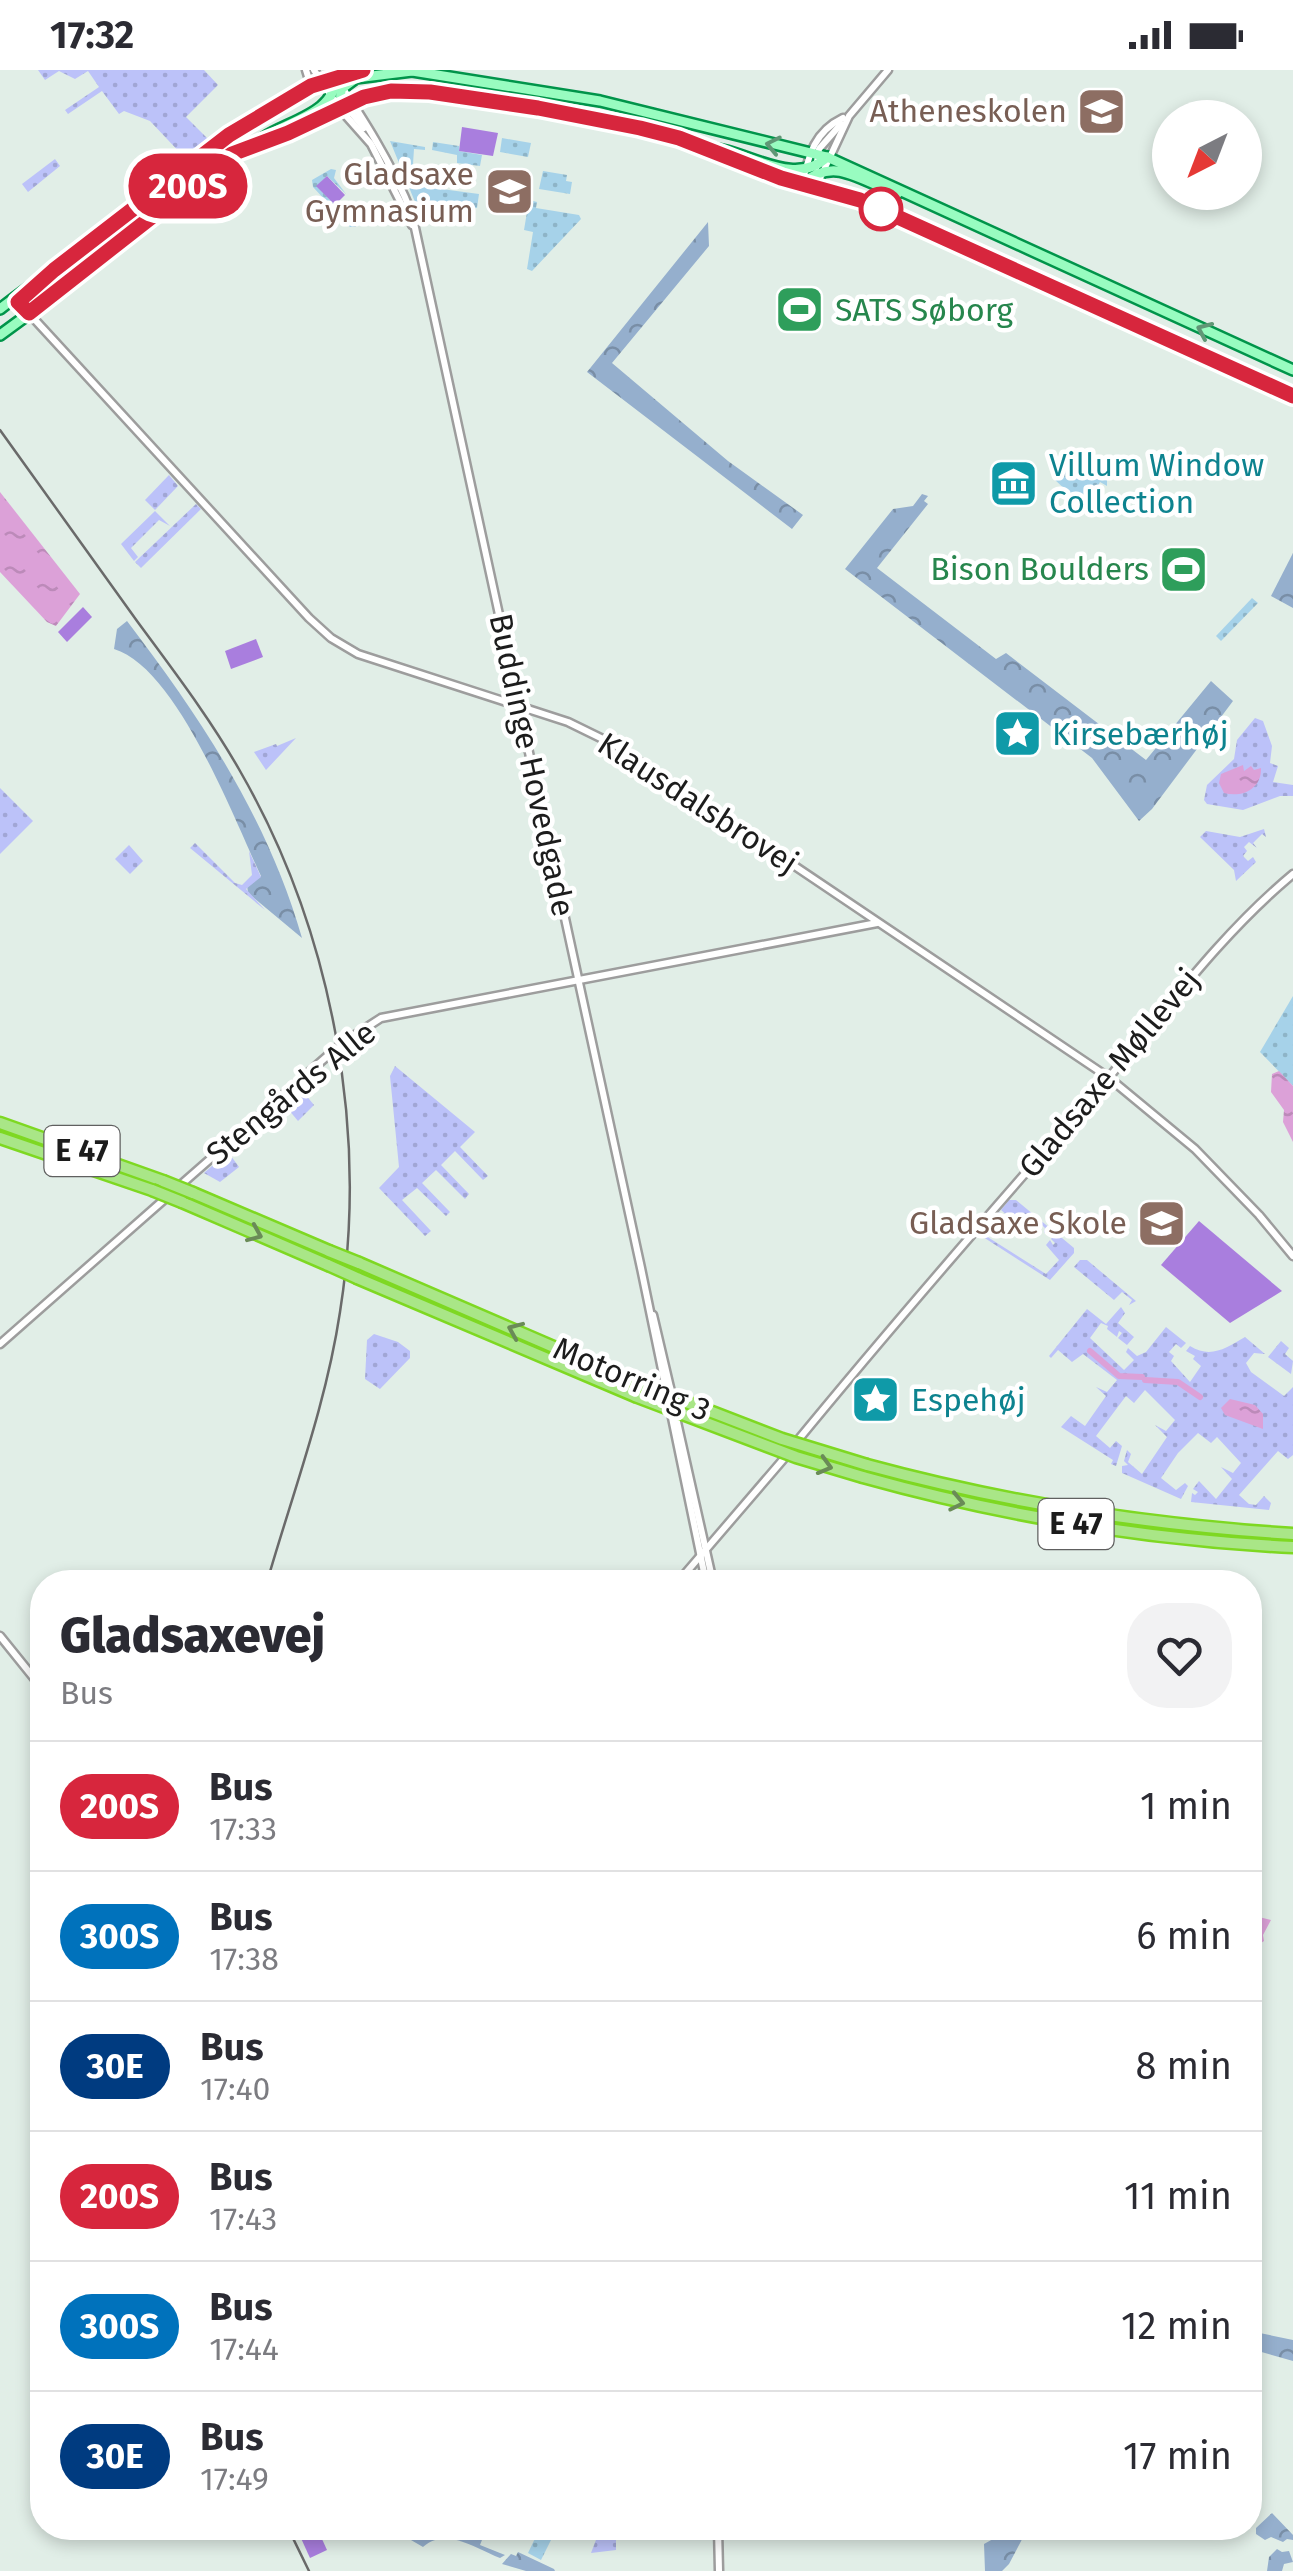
<!DOCTYPE html>
<html lang="en">
<head>
<meta charset="utf-8">
<style>
	body { margin:0; font-family:"Fira Sans",sans-serif; background:#f2f2f3; color:#2b2b33; height:100vh; display:flex; flex-direction:column; font-size:38px; white-space:nowrap }
	* { box-sizing:border-box; margin:0 }
	p { font-size:32px; color:#7c7c81 }
	.icon { flex:none; width:55px; height:55px; fill:none; stroke:currentColor; stroke-width:2; stroke-linecap:round; stroke-linejoin:round }
	.map { position:relative; flex:1; overflow:hidden }
	.details { position:absolute; left:30px; top:1500px; width:1232px; height:970px; display:flex; flex-direction:column; background:#fff; border-radius:40px; box-shadow:0 5px 15px #0003 }
	.details>* { flex:none }
	.badge { padding:0 20px; border-radius:32px; font-size:35px; line-height:65px }
	.needle { width:65px; rotate:222deg }
	.buttons { position:absolute; left:1152px; top:30px; display:grid; gap:20px }
	.buttons a { display:grid; place-items:center; width:110px; height:110px; border-radius:50%; background:#fff; box-shadow:0 5px 15px #0003; font-size:50px }
	.map>.badge { position:absolute; translate:-50% -50%; box-shadow:0 0 0 5px #fff }
	.round { display:grid; place-items:center; flex:none; width:105px; height:105px; border-radius:40px; background:#f2f2f3 }
	.head { display:flex; align-items:center; justify-content:space-between; height:170px; padding:0 30px }
	h1 { font-size:48px; font-weight:800; line-height:75px }
	ul { padding:0; list-style:none }
	li { display:flex; align-items:center; gap:30px; height:130px; padding:0 30px; border-top:2px solid #e1e1e2 }
	li div { flex:1 }
	li b { display:block; font-size:38px }
	li em { font-style:normal }
	li .badge { min-width:110px; font-weight:700; text-align:center }
	.status { display:flex; justify-content:space-between; align-items:center; height:70px; padding:0 50px; background:#fff; direction:ltr }
	.status svg { height:28px; fill:currentColor }
	.map>svg:first-child { display:block }
</style>
</head>
<body>
<div class="status"><b>17:32</b><svg viewBox="0 0 49 12"><path d="M0 12V9h3v3zM5 12V6h3v6zM10 12V3h3v9zM15 12V0h3v12zM26 1h20v11H26zM47 4h2v5h-2z"/></svg></div>
<div class="map">
<svg width="1293" height="2501" viewBox="0 0 1293 2501">
	<defs>
		<pattern id="grass-dots" width="8" height="8" patternUnits="userSpaceOnUse" patternTransform="scale(2.5)"><rect width="8" height="8" fill="#a6d2e9"/><path d="M2 2h.1M6 6h.1" fill="none" stroke="#8eb4c7" stroke-width="1.8" stroke-linecap="round"/></pattern>
		<pattern id="forest-crowns" width="20" height="18" patternUnits="userSpaceOnUse" patternTransform="scale(2.5)"><rect width="20" height="18" fill="#95afcd"/><path d="M2 6a3 3 0 1 1 6 0M12 15a3 3 0 1 1 6 0" fill="none" stroke="#798ea6"/></pattern>
		<pattern id="park-dots" width="8" height="8" patternUnits="userSpaceOnUse" patternTransform="scale(2.5)"><rect width="8" height="8" fill="#bcc2f9"/><path d="M2 2h.1M6 6h.1" fill="none" stroke="#a1a6d5" stroke-width="1.8" stroke-linecap="round"/></pattern>
		<pattern id="water-ripples" width="26" height="14" patternUnits="userSpaceOnUse" patternTransform="scale(2.5)"><rect width="26" height="14" fill="#dca1d8"/><path d="M2 4q2-2 4 0t4 0M15 11q2-2 4 0t4 0" fill="none" stroke="#bc8ab9"/></pattern>
	</defs>
	<rect width="100%" height="100%" fill="#e1eee7"/>
	<g fill="url(#grass-dots)">
		<polygon points="502,68 531,73 528,87 500,82"/>
		<polygon points="390,71 425,77 425,80 414,79 413,94 445,100 444,108 434,107 434,118 479,124 477,138 431,131 427,151 422,149"/>
		<polygon points="433,72 459,76 459,81 482,85 480,96 457,93 457,85 432,80"/>
		<polygon points="331,99 336,100 334,108 346,124 327,106 317,116 351,152 362,138 356,157 350,157 313,117 312,110"/>
		<polygon points="543,101 567,105 566,111 572,112 570,124 539,119"/>
		<polygon points="529,130 537,132 536,138 579,145 581,149 532,201 527,199 533,162 524,160"/>
		<polygon points="1079,382 1107,407 1107,416 1100,412 1086,439 1054,409"/>
		<polygon points="1252,528 1258,533 1221,571 1216,566"/>
		<polygon points="1293,926 1293,1016 1260,982"/>
		<polygon points="540,2458 557,2458 541,2490 528,2483"/>
	</g>
	<g fill="url(#forest-crowns)">
		<polygon points="708,152 709,176 612,293 728,391 803,445 792,459 587,302"/>
		<polygon points="922,424 928,426 924,431 928,434 877,498 996,589 1006,583 1146,690 1211,611 1233,631 1152,739 1139,751 1092,688 845,499 893,439 913,436"/>
		<polygon points="1293,483 1293,538 1271,526"/>
		<path d="M127,551C201,648 268,749 302,868L248,823L247,815L261,806C234,749 177,598 114,579L117,559Z"/>
		<polygon points="1255,2262 1293,2270 1293,2291 1258,2281 1250,2288 1250,2267"/>
		<polygon points="1272,2443 1293,2465 1293,2470 1287,2469 1283,2472 1271,2467 1265,2470 1256,2464 1256,2458"/>
		<path d="M402,2458H465L484,2465L480,2475L505,2485L500,2488C476,2479 446,2456 423,2477L399,2463Z"/>
		<polygon points="1003,2458 1028,2458 1009,2494 1002,2501 985,2501 984,2474 1002,2464"/>
		<polygon points="1277,2479 1282,2482 1289,2481 1293,2492 1284,2494 1282,2501 1267,2501 1269,2487"/>
		<polygon points="518,2482 554,2499 555,2501 526,2501 502,2494 511,2484 516,2486"/>
	</g>
	<g fill="url(#park-dots)">
		<polygon points="38,0 204,0 218,15 186,47 210,71 185,88 150,51 124,41 119,44 102,21 68,44 65,40 99,17 88,1 75,9 59,1 45,10"/>
		<polygon points="55,89 60,96 28,122 22,114"/>
		<polygon points="169,405 178,416 155,440 145,430"/>
		<polygon points="196,434 201,439 141,498 135,492"/>
		<polygon points="155,441 170,456 159,450 131,478 138,487 134,491 121,474"/>
		<polygon points="1255,648 1263,651 1272,676 1270,693 1278,696 1273,712 1293,715 1293,726 1280,726 1243,740 1207,734 1204,730 1207,715 1234,689 1237,670"/>
		<polygon points="296,668 266,700 254,682 276,674 277,676"/>
		<polygon points="0,718 33,751 0,784"/>
		<polygon points="1264,759 1266,767 1262,764 1253,773 1257,778 1249,772 1244,777 1247,781 1243,786 1248,791 1253,787 1256,792 1236,811 1234,800 1200,767 1206,761 1240,767"/>
		<polygon points="195,773 235,813 242,815 252,805 249,781 261,807 246,819 265,840 190,778"/>
		<polygon points="129,775 143,791 130,804 115,789"/>
		<polygon points="395,996 475,1062 460,1077 488,1106 483,1110 455,1081 441,1095 469,1124 465,1129 436,1100 422,1113 450,1142 446,1146 417,1118 402,1130 431,1161 425,1166 379,1118 399,1097 390,1006"/>
		<polygon points="300,1018 314,1035 298,1051 283,1033"/>
		<polygon points="228,1082 239,1097 220,1112 204,1103"/>
		<polygon points="1009,1130 1016,1130 1051,1159 1044,1163 1045,1158 1039,1152 1028,1168 1021,1162 1023,1152 1018,1148 1018,1155 1001,1140"/>
		<polygon points="999,1142 1002,1145 986,1166 1046,1204 1059,1190 1046,1175 1050,1170 1053,1175 1055,1173 1051,1169 1056,1163 1074,1178 1074,1183 1050,1210 980,1165"/>
		<polygon points="1080,1190 1087,1190 1136,1231 1129,1235 1132,1230 1122,1222 1114,1230 1074,1197"/>
		<path d="M1121,1237L1125,1243L1118,1253L1134,1267L1127,1275L1118,1268L1122,1263L1119,1261L1117,1267L1107,1259L1108,1256L1101,1253L1090,1268L1124,1300L1134,1290L1126,1282L1128,1278L1137,1286L1146,1282L1166,1257L1186,1273L1181,1278L1176,1274L1169,1282L1174,1286L1171,1291L1190,1312L1201,1296L1193,1289L1195,1286L1186,1281L1190,1276C1211,1289 1226,1278 1245,1267L1265,1284L1254,1283L1246,1293L1251,1302L1284,1326L1293,1317V1385L1288,1389L1278,1381L1239,1425L1249,1434L1256,1435L1264,1426L1271,1433L1269,1440L1191,1432L1192,1423L1195,1425L1198,1422L1193,1419L1199,1411L1216,1429L1232,1409L1221,1397L1233,1403L1241,1393L1217,1367L1211,1373L1198,1363L1178,1383L1161,1408L1176,1420L1185,1413L1188,1416L1181,1429L1122,1403V1396L1128,1395L1124,1391L1127,1380L1131,1384L1128,1392L1142,1404L1167,1367L1155,1355L1166,1361L1175,1350L1145,1320L1134,1333L1126,1326L1096,1366L1110,1378L1116,1371L1122,1376L1116,1396L1111,1394L1113,1390L1061,1357L1071,1346L1085,1356L1106,1326L1096,1317L1107,1322L1117,1310L1083,1284L1072,1292L1058,1280L1051,1288L1049,1286L1087,1239L1106,1254Z"/>
		<polygon points="374,1264 398,1272 410,1281 410,1288 380,1319 365,1309 367,1270"/>
		<polygon points="1281,1271 1289,1278 1285,1284 1293,1291 1291,1304 1268,1287"/>
		<polygon points="603,2460 616,2468 616,2480 591,2483 599,2462"/>
	</g>
	<g fill="#a97ede">
		<polygon points="462,57 498,63 493,86 459,81"/>
		<polygon points="327,106 345,125 335,135 316,116"/>
		<polygon points="83,537 92,547 67,572 58,562"/>
		<polygon points="256,569 263,587 231,599 225,581"/>
		<polygon points="1199,1151 1282,1221 1230,1253 1161,1195"/>
		<polygon points="317,2458 327,2480 310,2488 300,2466"/>
	</g>
	<g fill="url(#water-ripples)">
		<polygon points="0,422 80,524 56,556 47,552 0,502"/>
		<path d="M1243,695L1244,701L1251,696L1254,700L1261,698C1262,719 1242,728 1224,723L1219,713L1221,704Z"/>
		<polygon points="1279,1001 1293,1016 1293,1072 1283,1052 1284,1040 1271,1022 1272,1004"/>
		<polygon points="1230,1329 1255,1335 1263,1344 1263,1359 1225,1345 1221,1338"/>
		<polygon points="1259,1847 1271,1850 1263,1865 1264,1871 1255,1877 1259,1884 1250,1896 1250,1853"/>
	</g>
	<g fill="none" stroke-linecap="round" stroke-linejoin="round">
		<g stroke="#dca1d8" stroke-width="6">
			<polyline points="1090,1281 1119,1306 1142,1307"/>
			<polyline points="1145,1310 1178,1312 1200,1327"/>
		</g>
		<defs>
			<g id="minor">
				<polyline points="306,0 311,16"/>
				<polyline points="314,0 340,39 371,74 412,155"/>
				<path d="M331,0C362,47 391,91 412,144L641,1198L706,1512"/>
				<polyline points="346,36 364,58"/>
				<polyline points="816,98 819,79 841,54"/>
				<path d="M802,114C809,85 814,62 843,48"/>
				<polyline points="816,117 849,46 888,0"/>
				<polyline points="14,227 309,548 331,568 358,584 568,652 615,675 1108,1007 1195,1079 1259,1145 1293,1186"/>
				<polyline points="176,1119 341,974 381,948 877,853"/>
				<polyline points="653,1245 672,1326"/>
				<polyline points="0,1274 167,1127"/>
				<polyline points="675,1343 713,1512"/>
				<path d="M794,1375C895,1252 1000,1132 1105,1012C1166,940 1220,865 1293,804"/>
				<polyline points="678,1512 787,1385"/>
				<polyline points="0,1566 42,1618"/>
				<polyline points="718,2458 719,2501"/>
			</g>
			<g id="major">
				<polyline points="406,0 600,31 827,87 1293,300"/>
				<polyline points="340,39 341,19 356,8 412,1"/>
				<path d="M263,68C288,51 338,43 335,6"/>
				<path d="M712,78C749,82 795,118 827,87"/>
				<path d="M802,114C836,84 862,113 898,123"/>
				<path d="M0,239C37,210 75,185 112,157C177,108 282,9 364,0"/>
				<polyline points="0,265 67,216 138,155 224,89 361,29 391,21 442,23 641,58 679,68 781,108 832,121 891,143 1293,326"/>
			</g>
			<g id="highway">
				<polyline points="0,1053 163,1111"/>
				<polyline points="0,1068 152,1120"/>
				<polyline points="193,1123 329,1181"/>
				<polyline points="182,1132 328,1195"/>
				<polyline points="359,1193 637,1313"/>
				<polyline points="357,1208 635,1326"/>
				<path d="M867,1395C1007,1433 1148,1455 1293,1464"/>
				<path d="M863,1407C1003,1446 1148,1470 1293,1477"/>
			</g>
		</defs>
		<use href="#minor" stroke="#9d9d9d" stroke-width="11"/>
		<use href="#major" stroke="#00944a" stroke-width="14"/>
		<use href="#highway" stroke="#7ed822" stroke-width="15"/>
		<use href="#minor" stroke="#fff" stroke-width="6"/>
		<use href="#major" stroke="#98fcc0" stroke-width="9"/>
		<use href="#highway" stroke="#a9e687" stroke-width="10"/>
		<g stroke="#6a6a6a" stroke-width="2.5">
			<path d="M0,360C46,424 91,487 137,551C173,600 210,648 240,701C332,861 369,1059 340,1242C326,1335 293,1422 267,1512"/>
			<polyline points="288,2458 309,2501"/>
		</g>
		<defs>
			<g id="highway-bridge">
				<polyline points="163,1111 193,1123"/>
				<polyline points="152,1120 182,1132"/>
				<polyline points="329,1181 359,1193"/>
				<polyline points="328,1195 357,1208"/>
				<polyline points="637,1313 782,1369 867,1395"/>
				<polyline points="635,1326 796,1387 863,1407"/>
			</g>
		</defs>
		<use href="#highway-bridge" stroke="#7ed822" stroke-width="15" stroke-linecap="butt"/>
		<use href="#highway-bridge" stroke="#a9e687" stroke-width="10"/>
	</g>
	<defs><path id="oneway-chevron" d="M-2-3.5L2.5 0L-2 3.5" fill="none" stroke-width="1.6" stroke-linecap="round" stroke-linejoin="round" transform="scale(2.5)"/></defs>
	<g stroke="#609776">
		<use href="#oneway-chevron" transform="translate(773 75) rotate(-168)"/>
		<use href="#oneway-chevron" transform="translate(1204 260) rotate(-156)"/>
	</g>
	<g stroke="#6a8b57">
		<use href="#oneway-chevron" transform="translate(255 1164) rotate(23)"/>
		<use href="#oneway-chevron" transform="translate(515 1260) rotate(-157)"/>
		<use href="#oneway-chevron" transform="translate(825 1396) rotate(16)"/>
		<use href="#oneway-chevron" transform="translate(957 1432) rotate(12)"/>
	</g>
	<g fill="none" stroke-linecap="round" stroke-linejoin="round">
		<defs>
			<polyline id="line" points="363,0 311,16 229,65 54,200 18,232 29,243 232,84 288,63 364,27 391,21 430,22 538,38 640,58 679,68 781,108 860,130 1293,326"/>
		</defs>
		<use href="#line" stroke="#fff" stroke-width="22"/>
		<use href="#line" stroke="#d7263d" stroke-width="15"/>
	</g>
	<defs>
		<symbol id="school-square" viewBox="-11 -11 22 22"><rect x="-9" y="-9" width="18" height="18" rx="4" fill="#8d6e63" stroke="#fff"/><path d="M0-5L7-2L0 1L-7-2ZM-4 1L0 2.5L4 1V4Q0 6-4 4Z" fill="#fff"/></symbol>
		<symbol id="stadium-square" viewBox="-11 -11 22 22"><rect x="-9" y="-9" width="18" height="18" rx="4" fill="#2e9e5b" stroke="#fff"/><path d="M0-5a6.5 5 0 1 0 0 10a6.5 5 0 1 0 0-10ZM-3.5-1.8h7v3.6h-7Z" fill="#fff"/></symbol>
		<symbol id="museum-square" viewBox="-11 -11 22 22"><rect x="-9" y="-9" width="18" height="18" rx="4" fill="#0f9aa8" stroke="#fff"/><path d="M0-6L6-3V-2H-6V-3ZM-5-1h2V3h-2ZM-1-1h2V3h-2ZM3-1h2V3H3ZM-6 4H6V6H-6Z" fill="#fff"/></symbol>
		<symbol id="sight-square" viewBox="-11 -11 22 22"><rect x="-9" y="-9" width="18" height="18" rx="4" fill="#0f9aa8" stroke="#fff"/><path d="M0-6L1.8-2.2L6-1.7L2.9 1.2L3.7 5.4L0 3.3L-3.7 5.4L-2.9 1.2L-6-1.7L-1.8-2.2Z" fill="#fff"/></symbol>
	</defs>
	<g fill-rule="evenodd">
		<use href="#school-square" x="1074" y="14" width="55" height="55"/>
		<use href="#school-square" x="482" y="94" width="55" height="55"/>
		<use href="#stadium-square" x="772" y="212" width="55" height="55"/>
		<use href="#museum-square" x="986" y="386" width="55" height="55"/>
		<use href="#stadium-square" x="1156" y="472" width="55" height="55"/>
		<use href="#sight-square" x="990" y="636" width="55" height="55"/>
		<use href="#school-square" x="1134" y="1126" width="55" height="55"/>
		<use href="#sight-square" x="848" y="1302" width="55" height="55"/>
	</g>
	<circle fill="#fff" stroke="#d7263d" stroke-width="5" cx="881" cy="139" r="20"/>
	<g text-anchor="middle" dominant-baseline="central" stroke-width="9" stroke-linejoin="round" paint-order="stroke">
		<g fill="#fff" stroke="#606060" stroke-width="2.5">
			<rect x="44.5" y="1056" width="75" height="50" rx="8"/>
			<rect x="1038.5" y="1429" width="75" height="50" rx="8"/>
		</g>
		<g font-size="30" font-weight="bold" fill="#1c1c1c">
			<text x="82" y="1081">E 47</text>
			<text x="1076" y="1454">E 47</text>
		</g>
		<g font-size="32" fill="#785e54" stroke="#fff" text-anchor="end">
			<text x="1067" y="41">Atheneskolen</text>
			<text x="474" y="104">Gladsaxe<tspan x="474" dy="37">Gymnasium</tspan></text>
			<text x="1127" y="1153">Gladsaxe Skole</text>
		</g>
		<g font-size="32" fill="#27864d" stroke="#fff" text-anchor="start">
			<text x="835" y="240">SATS Søborg</text>
			<text x="1149" y="499" text-anchor="end">Bison Boulders</text>
		</g>
		<g font-size="32" fill="#0d838f" stroke="#fff" text-anchor="start">
			<text x="1049" y="395">Villum Window<tspan x="1049" dy="37">Collection</tspan></text>
			<text x="1052" y="664">Kirsebærhøj</text>
			<text x="911" y="1330">Espehøj</text>
		</g>
		<g font-size="32" fill="#1c1c1c" stroke="#fff">
			<text transform="translate(532 695) rotate(78)">Buddinge Hovedgade</text>
			<text transform="translate(698 733) rotate(33)">Klausdalsbrovej</text>
			<text transform="translate(1109 1003) rotate(-50)">Gladsaxe Møllevej</text>
			<text transform="translate(291 1023) rotate(-39)">Stengårds Alle</text>
			<text transform="translate(632 1309) rotate(23)">Motorring 3</text>
		</g>
	</g>
</svg>
<div class="buttons">
<a><svg class="needle" viewBox="-14 -14 28 28"><path d="M0-13l5 13h-10z" fill="#e53935"/><path d="M0 13l5-13h-10z" fill="#7c7c81"/></svg></a>
</div>
<b class="badge" style="left:188px;top:116px;background:#d7263d;color:#fff">200S</b>
<section class="details">
<div class="head"><div><h1>Gladsaxevej</h1><p>Bus</p></div><a class="round"><svg class="icon" aria-label="heart" viewBox="0 0 24 24"><path d="M12 20l-8-8c-3-5 5-10 8-4 3-6 11-1 8 4z"/></svg></a></div>
<ul>
<li><span class="badge" style="background:#d7263d;color:#fff">200S</span><div><b>Bus</b><p>17:33</p></div><em>1 min</em></li>
<li><span class="badge" style="background:#0072bc;color:#fff">300S</span><div><b>Bus</b><p>17:38</p></div><em>6 min</em></li>
<li><span class="badge" style="background:#003b80;color:#fff">30E</span><div><b>Bus</b><p>17:40</p></div><em>8 min</em></li>
<li><span class="badge" style="background:#d7263d;color:#fff">200S</span><div><b>Bus</b><p>17:43</p></div><em>11 min</em></li>
<li><span class="badge" style="background:#0072bc;color:#fff">300S</span><div><b>Bus</b><p>17:44</p></div><em>12 min</em></li>
<li><span class="badge" style="background:#003b80;color:#fff">30E</span><div><b>Bus</b><p>17:49</p></div><em>17 min</em></li>
</ul>
</section>
</div>
</body>
</html>
